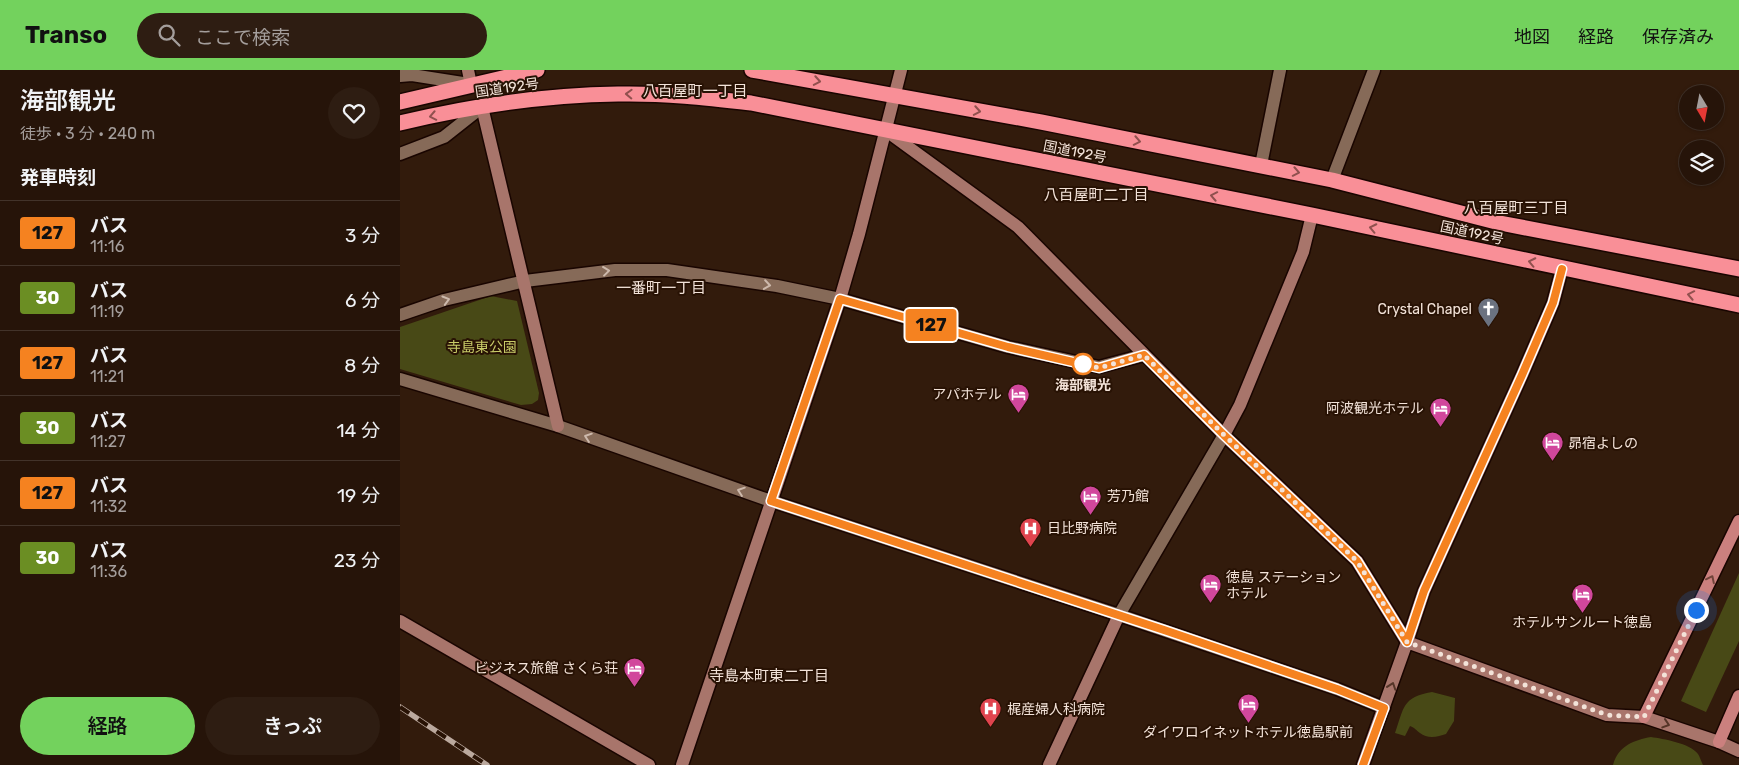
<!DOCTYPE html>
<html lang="ja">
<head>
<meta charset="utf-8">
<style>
	body { margin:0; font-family:Rubik,"Noto Sans JP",sans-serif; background:#2e1d12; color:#f1f3f6; height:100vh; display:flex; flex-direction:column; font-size:19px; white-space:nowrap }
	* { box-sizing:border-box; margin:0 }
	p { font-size:16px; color:#a49e9c }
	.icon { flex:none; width:28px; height:28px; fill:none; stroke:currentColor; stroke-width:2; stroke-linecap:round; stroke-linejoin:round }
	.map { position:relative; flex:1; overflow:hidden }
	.details { display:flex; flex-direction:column; background:#261409; width:400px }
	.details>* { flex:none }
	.badge { padding:0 10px; border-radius:4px; font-size:18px; line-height:32px }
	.needle { width:32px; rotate:170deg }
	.tools { position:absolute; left:1279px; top:15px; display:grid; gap:10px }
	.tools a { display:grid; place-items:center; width:45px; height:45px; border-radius:50%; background:#261409; box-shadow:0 1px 4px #0004,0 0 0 1px #42332a; font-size:25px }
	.you { position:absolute; width:25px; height:25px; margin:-12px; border:4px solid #fff; border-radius:50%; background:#1a73e8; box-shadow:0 0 0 8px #1a73e833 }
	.map>.badge { position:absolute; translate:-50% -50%; box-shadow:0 0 0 2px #fff }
	h2 { padding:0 20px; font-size:19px; line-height:45px }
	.round { display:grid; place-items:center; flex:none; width:52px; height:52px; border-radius:26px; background:#2e1d12 }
	.overview { display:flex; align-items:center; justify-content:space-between; height:85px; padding:0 20px }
	h1 { font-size:24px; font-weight:600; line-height:38px }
	.action { display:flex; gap:10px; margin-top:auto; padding:10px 20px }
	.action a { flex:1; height:58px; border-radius:30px; background:#73d25d; color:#111; font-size:20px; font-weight:600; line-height:58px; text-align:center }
	.action a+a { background:#2e1d12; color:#f1f3f6 }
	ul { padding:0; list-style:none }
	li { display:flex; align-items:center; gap:15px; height:65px; padding:0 20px; border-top:1px solid #42332a }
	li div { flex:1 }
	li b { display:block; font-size:19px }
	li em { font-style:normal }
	li .badge { min-width:55px; font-weight:700; text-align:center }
	header { display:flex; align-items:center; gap:30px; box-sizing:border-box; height:70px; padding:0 25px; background:#73d25d; color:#111 }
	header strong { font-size:24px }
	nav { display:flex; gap:28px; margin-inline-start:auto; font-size:18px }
	.search { width:350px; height:45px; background:#2e1d12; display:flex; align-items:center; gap:12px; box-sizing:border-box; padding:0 18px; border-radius:28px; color:#a49e9c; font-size:19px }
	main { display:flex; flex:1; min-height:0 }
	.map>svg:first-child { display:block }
</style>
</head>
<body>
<header>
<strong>Transo</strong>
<div class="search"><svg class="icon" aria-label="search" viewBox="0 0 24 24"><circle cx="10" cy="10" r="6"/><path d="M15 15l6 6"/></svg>ここで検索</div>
<nav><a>地図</a><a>経路</a><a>保存済み</a></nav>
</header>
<main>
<section class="details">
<div class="overview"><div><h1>海部観光</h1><p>徒歩 · 3 分 · 240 m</p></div><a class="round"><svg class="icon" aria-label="heart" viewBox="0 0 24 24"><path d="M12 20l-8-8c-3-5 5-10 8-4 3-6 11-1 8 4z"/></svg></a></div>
<h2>発車時刻</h2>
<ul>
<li><span class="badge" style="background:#f58220;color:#111">127</span><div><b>バス</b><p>11:16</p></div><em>3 分</em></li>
<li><span class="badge" style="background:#6b8e23;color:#fff">30</span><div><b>バス</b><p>11:19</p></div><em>6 分</em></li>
<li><span class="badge" style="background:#f58220;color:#111">127</span><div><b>バス</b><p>11:21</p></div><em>8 分</em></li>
<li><span class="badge" style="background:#6b8e23;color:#fff">30</span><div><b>バス</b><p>11:27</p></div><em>14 分</em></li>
<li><span class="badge" style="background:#f58220;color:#111">127</span><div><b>バス</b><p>11:32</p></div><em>19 分</em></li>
<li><span class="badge" style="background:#6b8e23;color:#fff">30</span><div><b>バス</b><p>11:36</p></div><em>23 分</em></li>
</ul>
<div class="action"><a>経路</a><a>きっぷ</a></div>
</section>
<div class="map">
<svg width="1339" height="695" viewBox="0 0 1339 695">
	<rect width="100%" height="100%" fill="#321b0c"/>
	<g fill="#484916">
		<polygon points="91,226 117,231 139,323 138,330 132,334 121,335 0,299 0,257"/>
		<polygon points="1339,503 1339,571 1306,642 1281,631"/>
		<path d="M1032,622L1055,628L1054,651L1046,664C1038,667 1027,669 1020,663C1016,660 1015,658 1010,656L1005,666L995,663C1004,638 1002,627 1032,622Z"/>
		<path d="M1251,667C1263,669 1290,673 1298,684C1300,687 1301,691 1303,695H1213C1218,676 1234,670 1251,667Z"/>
	</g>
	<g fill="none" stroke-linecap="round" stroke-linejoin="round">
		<defs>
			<g id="street">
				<polyline points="0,6 12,5 69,14"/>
				<polyline points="0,84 44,67 82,37"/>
				<polyline points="861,95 880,0"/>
				<polyline points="932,110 974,0"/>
				<polyline points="0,245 44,230 125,211 215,200 267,200 377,216 440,229 608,277 699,297 744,285"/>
				<polyline points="0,309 158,356 371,431 719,545 937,619 984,638"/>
				<polyline points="719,545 824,365"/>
			</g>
			<g id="secondary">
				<polyline points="68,0 71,15"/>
				<polyline points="82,37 158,356"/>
				<polyline points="485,60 618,157 824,365 957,491 1007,572"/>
				<polyline points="824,365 840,335 903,182 912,145"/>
				<polyline points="0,551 249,695"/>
				<polyline points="1007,572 1024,521 1122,305 1153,233 1162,199"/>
				<polyline points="282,695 440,229 459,164 501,0"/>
				<polyline points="649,695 719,545"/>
				<polyline points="963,695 1007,572 1207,645 1244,647 1319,672 1339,681"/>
			</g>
			<g id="primary">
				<polyline points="1244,647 1339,451"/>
				<polyline points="1319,672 1339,626"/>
			</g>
			<g id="highway">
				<polyline points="352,0 641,52 932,110 1100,153 1339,199"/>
				<polyline points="0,32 137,0"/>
				<path d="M0,53C71,36 146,25 218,24C263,23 307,28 351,33L912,145L1339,235"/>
			</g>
		</defs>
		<use href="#street" stroke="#190500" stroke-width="15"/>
		<use href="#secondary" stroke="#190500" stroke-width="15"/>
		<use href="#primary" stroke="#190500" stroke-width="15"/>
		<use href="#highway" stroke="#190500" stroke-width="18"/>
		<use href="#street" stroke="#866a58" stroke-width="12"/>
		<use href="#secondary" stroke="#a8756b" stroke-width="12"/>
		<use href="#primary" stroke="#cb807e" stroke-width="12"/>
		<use href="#highway" stroke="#f98f97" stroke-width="15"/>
		<defs>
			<polyline id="rail" points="0,637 87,695"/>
		</defs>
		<use href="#rail" stroke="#bba99e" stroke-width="5.5"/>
		<use href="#rail" stroke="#281204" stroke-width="4" stroke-dasharray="11" stroke-linecap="butt"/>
	</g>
	<defs><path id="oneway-chevron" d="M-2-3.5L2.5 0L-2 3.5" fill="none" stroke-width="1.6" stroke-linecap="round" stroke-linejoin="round" transform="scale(1.25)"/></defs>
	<g stroke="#90504e">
		<use href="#oneway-chevron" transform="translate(417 11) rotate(10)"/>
		<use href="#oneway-chevron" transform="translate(229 24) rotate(-178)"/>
		<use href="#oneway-chevron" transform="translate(577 41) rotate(10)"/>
		<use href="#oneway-chevron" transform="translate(33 46) rotate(169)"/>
		<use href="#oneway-chevron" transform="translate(737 71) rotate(11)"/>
		<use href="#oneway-chevron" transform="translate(896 102) rotate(11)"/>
		<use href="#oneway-chevron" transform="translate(814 126) rotate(-169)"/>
		<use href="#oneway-chevron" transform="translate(973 158) rotate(-168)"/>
		<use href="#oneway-chevron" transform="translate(1132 192) rotate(-168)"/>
		<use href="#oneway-chevron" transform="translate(1291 225) rotate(-169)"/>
	</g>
	<g stroke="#cdb9ac">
		<use href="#oneway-chevron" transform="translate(206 201) rotate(-7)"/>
		<use href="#oneway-chevron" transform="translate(367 215) rotate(8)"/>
		<use href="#oneway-chevron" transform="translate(46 230) rotate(-16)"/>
		<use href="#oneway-chevron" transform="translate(188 367) rotate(-161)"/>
		<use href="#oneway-chevron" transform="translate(341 421) rotate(-161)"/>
	</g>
	<use stroke="#71443b" href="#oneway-chevron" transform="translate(1311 509) rotate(-64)"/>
	<g stroke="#553528">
		<use href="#oneway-chevron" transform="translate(992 616) rotate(-71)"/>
		<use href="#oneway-chevron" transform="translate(1266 654) rotate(18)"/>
	</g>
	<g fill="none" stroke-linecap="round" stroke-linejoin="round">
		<defs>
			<polyline id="line" points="963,695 984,638 937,619 764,560 371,431 440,229 608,277 699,298 744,285 824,365 957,491 1007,572 1024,521 1122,305 1153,233 1162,199"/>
		</defs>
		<use href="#line" stroke="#fff" stroke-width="11"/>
		<use href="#line" stroke="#f58220" stroke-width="8"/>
		<polyline stroke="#f3e3d9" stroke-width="5" stroke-dasharray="0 9" points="683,294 681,293 699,298 744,285 824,365 957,491 1007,572 1207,645 1244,647 1296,540"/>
	</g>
	<defs>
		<symbol id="church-pin" viewBox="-11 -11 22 30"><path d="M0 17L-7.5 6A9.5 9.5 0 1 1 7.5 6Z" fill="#6b7280" stroke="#281204"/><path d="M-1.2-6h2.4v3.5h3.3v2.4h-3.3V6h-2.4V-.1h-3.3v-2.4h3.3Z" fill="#fff"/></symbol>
		<symbol id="hotel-pin" viewBox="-11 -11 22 30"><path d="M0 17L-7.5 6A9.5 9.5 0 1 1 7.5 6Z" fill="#d1479c" stroke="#281204"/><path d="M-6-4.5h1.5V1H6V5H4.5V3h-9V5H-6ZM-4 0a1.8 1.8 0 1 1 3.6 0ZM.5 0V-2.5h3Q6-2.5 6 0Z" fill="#fff"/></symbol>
		<symbol id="hospital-pin" viewBox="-11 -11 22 30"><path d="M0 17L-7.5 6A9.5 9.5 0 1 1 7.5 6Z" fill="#e0444e" stroke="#281204"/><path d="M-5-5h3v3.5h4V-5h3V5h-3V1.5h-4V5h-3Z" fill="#fff"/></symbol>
	</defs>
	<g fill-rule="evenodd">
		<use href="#church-pin" x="1076" y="226" width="25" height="34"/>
		<use href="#hotel-pin" x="606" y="312" width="25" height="34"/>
		<use href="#hotel-pin" x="1028" y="326" width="25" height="34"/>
		<use href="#hotel-pin" x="1140" y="360" width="25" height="34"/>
		<use href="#hotel-pin" x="678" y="414" width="25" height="34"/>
		<use href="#hospital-pin" x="618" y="446" width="25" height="34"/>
		<use href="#hotel-pin" x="798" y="502" width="25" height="34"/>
		<use href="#hotel-pin" x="1170" y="512" width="25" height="34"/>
		<use href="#hotel-pin" x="222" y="586" width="25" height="34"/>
		<use href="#hotel-pin" x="836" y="622" width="25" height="34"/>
		<use href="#hospital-pin" x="578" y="626" width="25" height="34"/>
	</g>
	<circle fill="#fff" stroke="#f58220" stroke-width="2.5" cx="683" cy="294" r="10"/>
	<g text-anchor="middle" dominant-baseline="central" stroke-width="4" stroke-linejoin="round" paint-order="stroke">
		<g font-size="14" fill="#f3e3d9" stroke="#281204">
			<text transform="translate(107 18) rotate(-8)">国道192号</text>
			<text transform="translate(675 82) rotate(11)">国道192号</text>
			<text transform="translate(1072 163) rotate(12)">国道192号</text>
		</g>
		<g font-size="14" fill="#f3e3d9" stroke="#281204" text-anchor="start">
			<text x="1072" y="239" text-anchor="end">Crystal Chapel</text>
			<text x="602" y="324" text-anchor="end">アパホテル</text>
			<text x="1024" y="338" text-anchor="end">阿波観光ホテル</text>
			<text x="1168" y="373">昴宿よしの</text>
			<text x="707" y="426">芳乃館</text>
			<text x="647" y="458">日比野病院</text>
			<text x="826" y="507">徳島 ステーション<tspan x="826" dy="16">ホテル</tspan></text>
			<text x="1182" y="552" text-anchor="middle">ホテルサンルート徳島</text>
			<text x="218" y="598" text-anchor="end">ビジネス旅館 さくら荘</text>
			<text x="607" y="639">梶産婦人科病院</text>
			<text x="848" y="662" text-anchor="middle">ダイワロイネットホテル徳島駅前</text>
		</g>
		<g font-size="14" fill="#c8cb68" stroke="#281204">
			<text x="82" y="277">寺島東公園</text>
		</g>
		<g font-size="14" font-weight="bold" fill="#f3e3d9" stroke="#281204">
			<text x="683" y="315">海部観光</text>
		</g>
		<g font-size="15" fill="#f3e3d9" stroke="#281204">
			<text x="295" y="21">八百屋町一丁目</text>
			<text x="696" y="125">八百屋町二丁目</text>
			<text x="1116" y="138">八百屋町三丁目</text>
			<text x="261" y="218">一番町一丁目</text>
			<text x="369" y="606">寺島本町東二丁目</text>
		</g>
	</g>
</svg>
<div class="tools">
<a><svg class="needle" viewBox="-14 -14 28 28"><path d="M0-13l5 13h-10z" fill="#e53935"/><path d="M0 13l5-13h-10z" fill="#a49e9c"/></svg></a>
<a><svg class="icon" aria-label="layers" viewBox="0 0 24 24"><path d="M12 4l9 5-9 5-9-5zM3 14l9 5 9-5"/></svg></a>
</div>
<div class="you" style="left:1296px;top:540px"></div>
<b class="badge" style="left:531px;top:255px;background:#f58220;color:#111">127</b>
</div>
</main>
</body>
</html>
